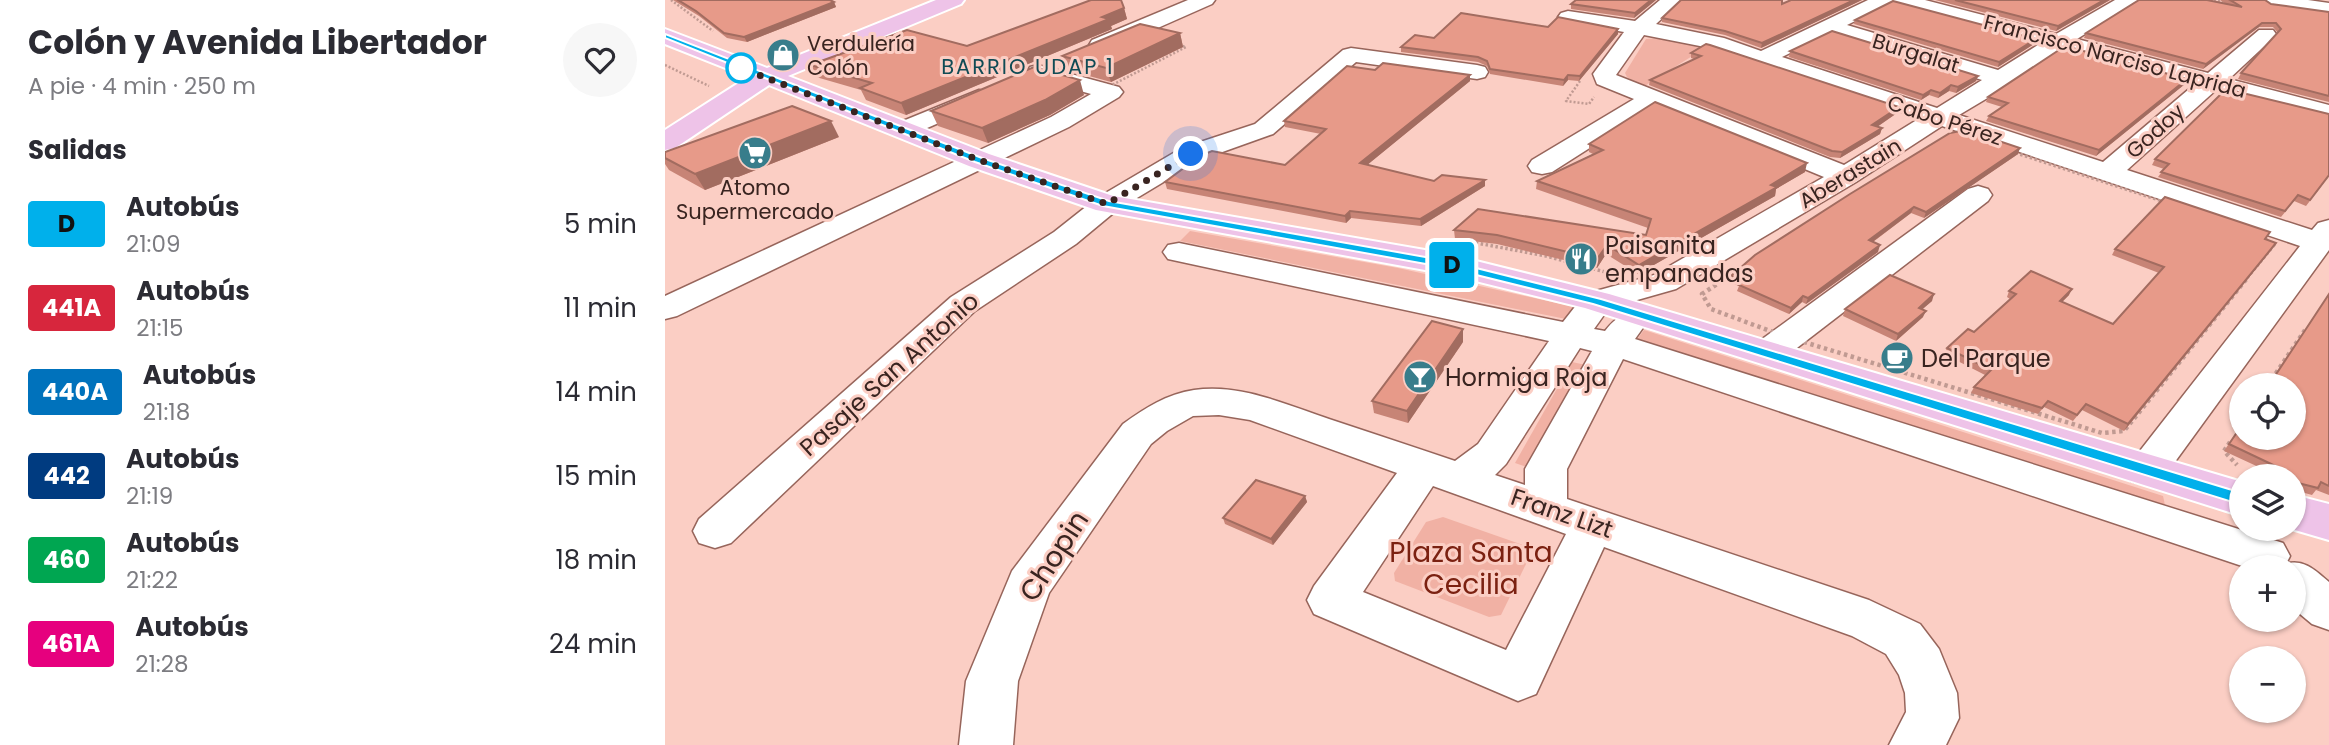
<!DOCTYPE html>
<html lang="es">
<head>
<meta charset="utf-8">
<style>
	body { margin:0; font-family:Poppins,sans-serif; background:#f7f7f7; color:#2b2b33; height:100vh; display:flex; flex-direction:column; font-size:26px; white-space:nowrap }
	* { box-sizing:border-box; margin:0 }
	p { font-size:23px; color:#7c7c81 }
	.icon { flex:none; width:38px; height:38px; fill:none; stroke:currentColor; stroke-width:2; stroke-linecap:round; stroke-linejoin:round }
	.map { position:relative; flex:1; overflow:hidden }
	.drawer { display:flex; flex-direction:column; background:#fff; width:665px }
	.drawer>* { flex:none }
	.badge { padding:0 14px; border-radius:5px; font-size:24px; line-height:46px }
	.fabs { position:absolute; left:1564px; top:373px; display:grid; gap:14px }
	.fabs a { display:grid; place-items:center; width:77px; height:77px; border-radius:50%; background:#fff; box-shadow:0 2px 5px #0004; font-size:35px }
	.you { position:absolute; width:35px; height:35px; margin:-18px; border:5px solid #fff; border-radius:50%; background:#1a73e8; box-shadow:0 0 0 10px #1a73e833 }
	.map>.badge { position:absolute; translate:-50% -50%; box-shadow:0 0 0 4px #fff }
	h2 { padding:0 28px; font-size:26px; line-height:63px }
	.round { display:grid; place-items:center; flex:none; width:74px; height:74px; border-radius:37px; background:#f7f7f7 }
	.overview { display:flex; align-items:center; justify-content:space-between; height:119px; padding:0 28px }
	h1 { font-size:33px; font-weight:700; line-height:52px }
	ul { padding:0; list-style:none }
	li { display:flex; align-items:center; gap:21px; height:84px; padding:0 28px }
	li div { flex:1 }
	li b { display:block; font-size:26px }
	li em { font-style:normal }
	li .badge { min-width:77px; font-weight:700; text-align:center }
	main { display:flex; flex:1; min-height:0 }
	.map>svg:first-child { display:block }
</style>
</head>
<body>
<main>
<section class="drawer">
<div class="overview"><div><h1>Colón y Avenida Libertador</h1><p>A pie · 4 min · 250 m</p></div><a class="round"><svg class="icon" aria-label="heart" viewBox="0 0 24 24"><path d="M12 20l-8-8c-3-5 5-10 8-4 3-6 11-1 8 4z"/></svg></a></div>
<h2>Salidas</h2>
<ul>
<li><span class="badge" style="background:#00b0eb;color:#111">D</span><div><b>Autobús</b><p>21:09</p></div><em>5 min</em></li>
<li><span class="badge" style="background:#d7263d;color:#fff">441A</span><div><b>Autobús</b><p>21:15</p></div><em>11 min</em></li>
<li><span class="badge" style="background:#0072bc;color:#fff">440A</span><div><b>Autobús</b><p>21:18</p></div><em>14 min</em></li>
<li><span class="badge" style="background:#003b80;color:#fff">442</span><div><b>Autobús</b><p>21:19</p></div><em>15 min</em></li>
<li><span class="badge" style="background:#00a651;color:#fff">460</span><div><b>Autobús</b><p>21:22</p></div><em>18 min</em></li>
<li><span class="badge" style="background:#e6007e;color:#fff">461A</span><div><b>Autobús</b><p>21:28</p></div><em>24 min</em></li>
</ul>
</section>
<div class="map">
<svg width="1664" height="745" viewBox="0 0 1664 745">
	<rect width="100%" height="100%" fill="#fbcec4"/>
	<g fill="#f1b1a4">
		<polygon points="997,38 1040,48 978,87 962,77 960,73 981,39"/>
		<polygon points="525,231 733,268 910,307 901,319 515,241"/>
		<polygon points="979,330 1498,496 1500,505 970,342"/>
		<polygon points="907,362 921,365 868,469 850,463"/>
		<polygon points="778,517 858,545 864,558 836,615 824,617 730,581 729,573 761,522"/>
	</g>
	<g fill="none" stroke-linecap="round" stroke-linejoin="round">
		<defs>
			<g id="minor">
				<polygon points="523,0 550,0 547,4 443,50 427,50 424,45 427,40"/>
				<path d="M995,0H1017L991,24L1059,38L1096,51L1203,0H1260L1391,34L1450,0H1474L1412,39L1543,73L1594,30H1608L1611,34L1608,38L1564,79L1664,105V119L1551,90L1462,170L1647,230L1653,223L1664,220V250L1496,481L1481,485L1466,481L1460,470L1635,246L1277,126L1191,182L1011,289L944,308L929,329L940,331C951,317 957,313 975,317L980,325L970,339L1618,543L1625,556L1621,564C1638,558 1651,571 1664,582V630L1647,624L1629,609V567H1580L958,359L902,469V499L1204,600L1255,624L1274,649L1292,693L1294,718L1281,745H1224L1241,712L1240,693L1234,675L1221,654L1187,636L939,547L871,694L853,701L649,614L642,600L649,586L732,473L585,420L554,415L528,416L502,431L486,444L384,593L353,681L348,745H294L301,681L347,571L458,424C480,408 502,394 529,390C575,383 622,405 664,419C706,433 749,447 790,461L813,444L884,341L503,259L498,252L503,245L514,243L898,322L920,294L989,275L1159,177L989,107L887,172L877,174L867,172L863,166L867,160L969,99L932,84L928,74L959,32L896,21L893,17L896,13L903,11L970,21ZM1228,0L1230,4L1376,43L1333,70L1182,25L1225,4ZM1166,33L1317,80L1272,108L1117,57ZM979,35L1045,48L1255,118L1179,165L951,75ZM1397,48L1530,84L1438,162L1294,115L1346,84ZM915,348L927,351L860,469V485L830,475L841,464ZM768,486L901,534L841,650L698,592Z"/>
				<polygon points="1594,0 1643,0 1664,3 1664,15 1604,6"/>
				<polygon points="686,48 812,65 820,67 823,72 820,77 812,79 691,62 608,134 535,160 452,210 411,244 310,311 66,543 50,548 34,543 28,531 34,519 286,297 389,232 432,198 517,148 590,124 678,50"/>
				<polygon points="373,65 454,87 458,92 454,97 404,127 12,316 0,319 0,296 386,117 426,94 365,77 362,72 365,67"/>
				<polygon points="314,90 322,92 326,97 322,102 246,135 237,138 228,135 224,130 228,125"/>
				<polygon points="1313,186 1323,189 1327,195 1323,201 1115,361 1102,364 1089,361 1084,353 1089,345 1303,189"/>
			</g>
			<g id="major">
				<polygon points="271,0 299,0 296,4 123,76 324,154 448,196 783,254 944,294 1577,482 1577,516 920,308 782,274 431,210 304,166 104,85 10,148 0,150 0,130 83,77 0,44 0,29 102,68"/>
				<polygon points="1629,495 1664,504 1664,540 1623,528 1629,528"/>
			</g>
		</defs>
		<use href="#minor" stroke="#97655b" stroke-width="3"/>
		<use href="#major" stroke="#fff" stroke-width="4"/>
		<g stroke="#c09a92" stroke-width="2.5" stroke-dasharray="2 2" stroke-linecap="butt">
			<polyline points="6,0 48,31"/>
			<polyline points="1549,0 1563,2"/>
			<polygon points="471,34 521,47 445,86 388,71"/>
			<polyline points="0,65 44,86"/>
			<polyline points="915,81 901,101 924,104 929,97"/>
		</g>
		<g stroke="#c09a92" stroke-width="3.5" stroke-dasharray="2.5 2.5" stroke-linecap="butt">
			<polyline points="796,240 881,256 944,273"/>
			<polyline points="1060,279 1284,136 1300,136 1588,231 1609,245 1581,279"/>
		</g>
		<g stroke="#c09a92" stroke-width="4.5" stroke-dasharray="3.5 3.5" stroke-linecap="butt">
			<polyline points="1063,277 1037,294 1046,309 1116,335 1437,433 1459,431 1583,277"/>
			<polyline points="1603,385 1640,330"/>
			<polyline points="1565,442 1559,451 1572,465"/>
		</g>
		<use href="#minor" fill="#fff" fill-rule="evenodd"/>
		<use href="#major" fill="#eec3e8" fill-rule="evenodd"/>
	</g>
	<g fill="#c78476">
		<polygon points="8,0 165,0 169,2 171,7 82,42 62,38 34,16"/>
		<polygon points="991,0 969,18 906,9 906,4"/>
		<polygon points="1126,0 1197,0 1096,48 1060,35 997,22 997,18 1117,4"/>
		<polygon points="1270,0 1445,0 1391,31"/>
		<polygon points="1555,0 1600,0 1606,4 1664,12 1664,102 1573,79 1576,73 1613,33 1608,27 1594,27 1538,69 1419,38 1421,33 1561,4"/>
		<polygon points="459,8 462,19 446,26 447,29 241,115 201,100 196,90 151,77 145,65 302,46"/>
		<polygon points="1190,20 1371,39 1369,44 1333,67 1189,24"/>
		<polygon points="883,27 953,34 914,81 903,80 898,86 825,74 822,66 813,62 736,52 736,47 769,38"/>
		<polygon points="515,33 518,47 446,82 402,70 397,56"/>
		<polygon points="1125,51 1313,76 1311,81 1291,93 1284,91 1273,98 1264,95 1256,100 1124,57"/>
		<polygon points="1026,53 1232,113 1212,127 1217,128 1215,134 1175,158 1165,157 984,85 985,80 1029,59 1026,58"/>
		<polygon points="710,70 805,75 805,81 702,165 769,181 820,186 756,226 686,218 681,223 502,189 500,182 620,165 656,134 620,127 619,121"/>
		<polygon points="1520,84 1431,156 1321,121 1324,116 1337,107 1321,102 1323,97"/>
		<polygon points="419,95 385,115 323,143 273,126 266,111"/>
		<polygon points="174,137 40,190 4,170 0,164 0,152"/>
		<polygon points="924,144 1140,172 1111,189 1110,196 973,274 941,254 932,268 832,244 790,239 789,230 981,235 983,228 871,189 872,181 928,154 924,152"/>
		<polygon points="1353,154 1259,218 1246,213 1208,242 1213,252 1141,304 1137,302 1124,314 1072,291 1074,286 1064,282 1066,276"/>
		<polygon points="1490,159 1664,176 1641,206 1629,201 1616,217 1493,177 1499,169 1487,165"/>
		<polygon points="1600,239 1607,249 1459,431 1417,410 1408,421 1379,407 1373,414 1306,393 1309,387 1320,375 1279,354 1282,348 1309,332 1345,299 1342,297 1344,291 1404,295 1397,302 1448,324 1494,273 1447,255 1450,249"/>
		<polygon points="1664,294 1664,495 1651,490 1647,495 1629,490 1629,476 1613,476 1559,451"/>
		<polygon points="1267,301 1257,309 1258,317 1231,341 1178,316 1180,309"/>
		<polygon points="798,342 743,423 709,413 707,401"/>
		<polygon points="640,496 642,502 608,545 560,524 558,518"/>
	</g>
	<g fill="#a26c60">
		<polygon points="986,0 991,0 969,18 970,13"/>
		<polygon points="1189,0 1197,0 1096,48 1097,43"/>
		<polygon points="1439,0 1445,0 1391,31 1393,26"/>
		<polygon points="169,2 171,7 82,42 79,37"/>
		<polygon points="459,8 462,19 446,26 447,29 241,115 236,103"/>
		<polygon points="1597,23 1594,27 1538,69 1541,64"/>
		<polygon points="953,29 953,34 914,81 915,76"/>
		<polygon points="515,33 518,47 446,82 441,68"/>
		<polygon points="1371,39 1369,44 1333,67 1334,62"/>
		<polygon points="805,75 805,81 696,170 695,163"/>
		<polygon points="903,75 903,80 898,86 899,80"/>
		<polygon points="1313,76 1311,81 1291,93 1293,87"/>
		<polygon points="1522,79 1520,84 1431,156 1434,150"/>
		<polygon points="415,80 419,95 385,115 323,143 317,128"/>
		<polygon points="1286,85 1284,91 1273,98 1275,93"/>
		<polygon points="1266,90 1264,95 1256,100 1258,95"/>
		<polygon points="1234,107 1232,113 1206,131 1207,125"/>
		<polygon points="166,121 174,137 40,190 30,174"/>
		<polygon points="1217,128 1215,134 1175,158 1177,152"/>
		<polygon points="1355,148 1353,154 1259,218 1261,212"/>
		<polygon points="1142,163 1140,172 1111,189 1110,196 973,274 974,265"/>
		<polygon points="820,180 820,186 756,226 755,219"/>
		<polygon points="1249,207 1246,213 1202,246 1204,240"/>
		<polygon points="685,211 686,218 681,223 680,216"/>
		<polygon points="1611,243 1607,249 1459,431 1463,424"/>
		<polygon points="942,245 941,254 932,268 932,259"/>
		<polygon points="1215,245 1213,252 1141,304 1143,298"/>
		<polygon points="1407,289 1404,295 1392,307 1395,301"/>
		<polygon points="1269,294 1267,301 1252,314 1254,308"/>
		<polygon points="1138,296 1137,302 1124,314 1126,308"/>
		<polygon points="1261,311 1258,317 1231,341 1233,334"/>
		<polygon points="798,329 798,342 743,423 742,411"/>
		<polygon points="640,496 642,502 608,545 606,539"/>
	</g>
	<g fill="#e79a89" stroke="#a26c60" stroke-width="2">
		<polygon points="13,0 165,0 169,2 79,37 59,33 31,11"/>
		<polygon points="426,0 456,0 459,8 437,17 444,19 236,103 195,88 207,83 145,65 242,30 302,46"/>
		<polygon points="911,0 986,0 970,13 906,4"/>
		<polygon points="1016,0 1117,0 1117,4 1126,0 1189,0 1097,43 1060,31 997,18"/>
		<polygon points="1290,0 1439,0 1393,26"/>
		<polygon points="1474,0 1542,0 1577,7 1565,0 1600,0 1606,4 1664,12 1664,96 1576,73 1616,29 1611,23 1597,23 1541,64 1421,33"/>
		<polygon points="1228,1 1371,39 1334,62 1190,20"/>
		<polygon points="796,13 883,27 893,17 953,29 915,76 903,75 899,80 825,69 822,61 813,57 736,47 750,35 769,38"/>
		<polygon points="475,24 515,33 441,68 397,56"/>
		<polygon points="1167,31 1313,76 1293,87 1286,85 1275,93 1266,90 1258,95 1125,51"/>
		<polygon points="1041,44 1045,45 1234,107 1207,125 1217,128 1177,152 1167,151 985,80 1036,56 1026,53"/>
		<polygon points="1400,46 1522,79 1434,150 1324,116 1343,103 1323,97"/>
		<polygon points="718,63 805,75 695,163 769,181 777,175 820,180 755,219 685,211 680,216 500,182 535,156 547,151 620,165 661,129 619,121 682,66 710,70"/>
		<polygon points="369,67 415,80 380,100 317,128 266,111"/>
		<polygon points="1561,89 1664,114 1664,175 1645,200 1633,195 1620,211 1496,172 1504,164 1490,159"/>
		<polygon points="990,102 1142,163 1106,185 1112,187 974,265 942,245 932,259 832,235 789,230 813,209 981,235 986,219 872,181 938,150 924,144"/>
		<polygon points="127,106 166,121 30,174 0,158 0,152"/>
		<polygon points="1301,130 1355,148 1261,212 1249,207 1204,240 1215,245 1143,298 1138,296 1126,308 1074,285 1078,281 1066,276 1090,255 1185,194 1285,133"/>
		<polygon points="1500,197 1605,232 1600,239 1611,243 1463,424 1421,404 1412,415 1383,401 1377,408 1309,387 1326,370 1282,348 1303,329 1309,332 1351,294 1344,291 1366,271 1407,289 1395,301 1448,324 1499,267 1450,249"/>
		<polygon points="1225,275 1269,294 1254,308 1261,311 1233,334 1180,309"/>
		<polygon points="1664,294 1664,486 1656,482 1653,488 1629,482 1629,476 1618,476 1621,471 1564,444 1577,425 1577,438 1629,438 1629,385 1604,385"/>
		<polygon points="767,321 798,329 742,411 707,401"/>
		<polygon points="591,480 640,496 606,539 558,518"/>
	</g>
	<polygon fill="#00b0eb" stroke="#fff" stroke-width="2" points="0,34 317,158 444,201 783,261 936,299 1577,493 1585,499 1577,505 928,304 783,268 438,206 310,162 0,38"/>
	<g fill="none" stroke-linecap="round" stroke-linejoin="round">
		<polyline stroke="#392420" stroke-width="7" stroke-dasharray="0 12.6" points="76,68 68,65 314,160 442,204 526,154"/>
	</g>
	<defs>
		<symbol id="shop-disc" viewBox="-11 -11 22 22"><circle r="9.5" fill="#387d8b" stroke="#fbcec4"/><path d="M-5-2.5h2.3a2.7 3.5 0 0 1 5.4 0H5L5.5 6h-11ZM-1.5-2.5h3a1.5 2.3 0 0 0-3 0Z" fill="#fff"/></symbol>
		<symbol id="supermarket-disc" viewBox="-11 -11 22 22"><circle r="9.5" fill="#387d8b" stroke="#fbcec4"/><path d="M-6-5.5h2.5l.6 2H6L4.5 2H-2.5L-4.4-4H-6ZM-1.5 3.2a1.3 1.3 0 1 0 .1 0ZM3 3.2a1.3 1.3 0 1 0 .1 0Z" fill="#fff"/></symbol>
		<symbol id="restaurant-disc" viewBox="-11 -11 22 22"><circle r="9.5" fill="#387d8b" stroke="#fbcec4"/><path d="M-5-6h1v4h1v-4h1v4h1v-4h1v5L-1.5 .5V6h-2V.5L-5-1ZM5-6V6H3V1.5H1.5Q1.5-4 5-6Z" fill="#fff"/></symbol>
		<symbol id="cafe-disc" viewBox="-11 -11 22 22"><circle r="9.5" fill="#387d8b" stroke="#fbcec4"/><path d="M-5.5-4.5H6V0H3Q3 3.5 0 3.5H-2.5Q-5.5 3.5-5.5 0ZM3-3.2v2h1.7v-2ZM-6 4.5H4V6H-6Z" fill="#fff"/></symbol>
		<symbol id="bar-disc" viewBox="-11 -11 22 22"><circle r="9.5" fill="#387d8b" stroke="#fbcec4"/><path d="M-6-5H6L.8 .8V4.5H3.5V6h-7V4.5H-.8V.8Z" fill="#fff"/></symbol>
	</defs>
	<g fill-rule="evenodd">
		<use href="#shop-disc" x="99" y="36" width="38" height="38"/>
		<use href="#supermarket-disc" x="71" y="134" width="38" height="38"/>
		<use href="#restaurant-disc" x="897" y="240" width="38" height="38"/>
		<use href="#cafe-disc" x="1213" y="339" width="38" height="38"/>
		<use href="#bar-disc" x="736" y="358" width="38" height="38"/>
	</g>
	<circle fill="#fff" stroke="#00b0eb" stroke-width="3.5" cx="76" cy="68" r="14"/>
	<g text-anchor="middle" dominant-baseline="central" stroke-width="6" stroke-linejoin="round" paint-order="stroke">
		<g font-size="21" fill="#392420" stroke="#fbcec4" text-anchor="start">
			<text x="142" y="43">Verdulería<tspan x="142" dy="24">Colón</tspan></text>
			<text x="90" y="187" text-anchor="middle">Atomo<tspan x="90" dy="24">Supermercado</tspan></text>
		</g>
		<g font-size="21" fill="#392420" stroke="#fbcec4">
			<text transform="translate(1251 53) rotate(17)">Burgalat</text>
			<text transform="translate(1450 56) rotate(15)">Francisco Narciso Laprida</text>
			<text transform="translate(1280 120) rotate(18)">Cabo Pérez</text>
			<text transform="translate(1490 131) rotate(-42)">Godoy</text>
			<text transform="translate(1185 173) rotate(-31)">Aberastain</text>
		</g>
		<g font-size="21" letter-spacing="2" fill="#104b55" stroke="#fbcec4">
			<text x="363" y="66">BARRIO UDAP 1</text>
		</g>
		<g font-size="24" fill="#392420" stroke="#fbcec4" text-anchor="start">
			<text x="940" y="245">Paisanita<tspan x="940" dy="28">empanadas</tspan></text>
			<text x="1256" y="358">Del Parque</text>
			<text x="780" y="377">Hormiga Roja</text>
		</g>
		<g font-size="24" fill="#392420" stroke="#fbcec4">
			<text transform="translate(224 374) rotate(-42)">Pasaje San Antonio</text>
			<text transform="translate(897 513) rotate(19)">Franz Lizt</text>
		</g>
		<g font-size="28" fill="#7b2111" stroke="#fbcec4">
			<text x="806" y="552">Plaza Santa<tspan x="806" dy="32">Cecilia</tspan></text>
		</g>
		<g font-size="28" fill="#392420" stroke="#fbcec4">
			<text transform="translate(389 556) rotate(-57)">Chopin</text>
		</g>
	</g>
</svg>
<div class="fabs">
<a><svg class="icon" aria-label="locate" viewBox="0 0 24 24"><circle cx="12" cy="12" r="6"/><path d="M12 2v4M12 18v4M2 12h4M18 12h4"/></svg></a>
<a><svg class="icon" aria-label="layers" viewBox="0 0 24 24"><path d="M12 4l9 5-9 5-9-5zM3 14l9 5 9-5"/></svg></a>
<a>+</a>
<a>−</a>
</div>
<div class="you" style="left:526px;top:154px"></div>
<b class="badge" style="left:787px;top:265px;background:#00b0eb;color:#111">D</b>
</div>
</main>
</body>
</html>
